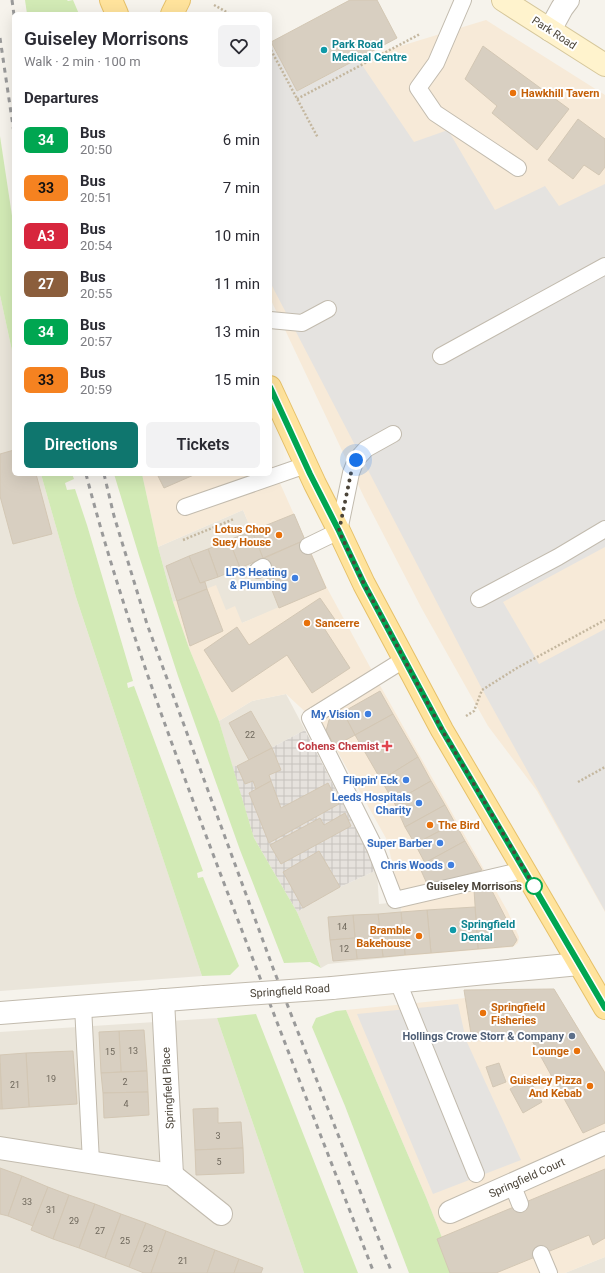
<!DOCTYPE html>
<html lang="en">
<head>
<meta charset="utf-8">
<style>
	body { margin:0; font-family:Roboto,sans-serif; background:#f2f2f3; color:#2b2b33; height:100vh; display:flex; flex-direction:column; font-size:15px; white-space:nowrap }
	* { box-sizing:border-box; margin:0 }
	p { font-size:13px; color:#7c7c81 }
	.icon { flex:none; width:22px; height:22px; fill:none; stroke:currentColor; stroke-width:2; stroke-linecap:round; stroke-linejoin:round }
	.map { position:relative; flex:1; overflow:hidden }
	.details { position:absolute; left:12px; top:12px; width:260px; height:464px; display:flex; flex-direction:column; background:#fff; border-radius:6px; box-shadow:0 4px 16px #0002 }
	.details>* { flex:none }
	.badge { padding:0 8px; border-radius:6px; font-size:14px; line-height:26px }
	.you { position:absolute; width:20px; height:20px; margin:-10px; border:3px solid #fff; border-radius:50%; background:#1a73e8; box-shadow:0 0 0 6px #1a73e833 }
	.map>.badge { position:absolute; translate:-50% -50%; box-shadow:0 0 0 2px #fff }
	h2 { padding:0 12px; font-size:15px; line-height:36px }
	.round { display:grid; place-items:center; flex:none; width:42px; height:42px; border-radius:6px; background:#f2f2f3 }
	.headline { display:flex; align-items:center; justify-content:space-between; height:68px; padding:0 12px }
	h1 { font-size:19px; font-weight:600; line-height:30px }
	.action { display:flex; gap:8px; margin-top:auto; padding:8px 12px }
	.action a { flex:1; height:46px; border-radius:6px; background:#0f766e; color:#fff; font-size:16px; font-weight:600; line-height:46px; text-align:center }
	.action a+a { background:#f2f2f3; color:#2b2b33 }
	ul { padding:0; list-style:none }
	li { display:flex; align-items:center; gap:12px; height:48px; padding:0 12px }
	li div { flex:1 }
	li b { display:block; font-size:15px }
	li em { font-style:normal }
	li .badge { min-width:44px; font-weight:700; text-align:center }
	.map>svg:first-child { display:block }
</style>
</head>
<body>
<div class="map">
<svg width="605" height="1273" viewBox="0 0 605 1273">
	<defs>
		<pattern id="industrial-grid" width="8" height="8" patternUnits="userSpaceOnUse"><rect width="8" height="8" fill="#e6e2dd"/><path d="M0 4h8M4 0v8" fill="none" stroke="#c7c3be"/></pattern>
	</defs>
	<rect width="100%" height="100%" fill="#f6f3ec"/>
	<g fill="#eae5da">
		<polygon points="0,295 14,360 14,474 41,474 76,597 202,976 0,991"/>
		<polygon points="243,510 263,558 260,559 279,608 242,623 226,610 177,601 173,602 158,547"/>
		<polygon points="286,694 305,730 237,766 232,766 219,721 252,701"/>
		<polygon points="377,870 379,904 401,902 404,956 328,964 321,968 297,912 340,887"/>
		<polygon points="217,1018 304,1273 0,1273 0,1032"/>
		<polygon points="605,1257 605,1273 565,1273"/>
	</g>
	<g fill="#f7ead8">
		<polygon points="486,20 605,95 605,912 537,791 488,726 422,609 364,497 270,298 270,42 298,91 358,59"/>
		<polygon points="270,461 327,588 382,689 508,912 519,937 518,943 513,947 404,956 401,902 387,840 326,731 286,694 252,701 219,721 189,648 173,602 216,585 226,610 235,606 242,623 279,607 260,560 263,558 243,510 158,547 142,474 270,474"/>
		<polygon points="554,989 605,1071 605,1257 565,1273 456,1273 426,1197 346,1010"/>
	</g>
	<polygon fill="url(#industrial-grid)" points="305,730 377,870 340,887 297,912 254,838 232,766 237,766"/>
	<g fill="#d2eab5">
		<polygon points="25,0 67,0 68,1 73,0 79,14 27,14"/>
		<polygon points="0,136 14,229 14,360 0,295"/>
		<polygon points="41,474 72,474 74,479 65,483 67,490 75,489 87,525 133,681 127,683 128,688 134,686 203,871 197,873 198,878 203,877 239,966 230,975 202,976 76,597"/>
		<polygon points="114,474 142,474 158,547 173,602 189,648 219,721 254,838 297,912 321,968 310,962 284,963 240,850 178,676 140,559"/>
		<polygon points="346,1010 426,1197 456,1273 409,1273 345,1106 312,1027 316,1018 336,1011"/>
		<polygon points="256,1014 358,1273 304,1273 217,1018"/>
	</g>
	<g fill="#e5e3e0">
		<polygon points="270,42 298,91 358,59 414,142 448,130 495,210 545,186 559,206 605,184 605,547 503,602 539,664 605,629 605,911 481,687 270,282"/>
		<polygon points="458,1004 466,1040 521,1160 433,1194 357,1014"/>
	</g>
	<g fill="#d8cfc1" stroke="#d3c7b4">
		<polygon points="350,0 377,0 397,38 297,91 271,42"/>
		<polygon points="483,46 569,109 537,150 492,113 497,106 465,79"/>
		<polygon points="578,119 605,139 605,167 599,175 584,165 573,179 548,160"/>
		<polygon points="14,450 14,474 36,474 52,534 13,544 0,496 0,454"/>
		<polygon points="157,474 196,474 164,488"/>
		<polygon points="294,514 305,540 263,558 252,531"/>
		<polygon points="252,531 263,558 240,568 229,540"/>
		<polygon points="229,540 240,568 218,577 208,549"/>
		<polygon points="305,540 326,588 279,608 260,560"/>
		<polygon points="208,549 218,577 200,583 189,556"/>
		<polygon points="189,556 200,583 205,582 207,589 177,601 166,566"/>
		<polygon points="207,589 223,631 190,646 177,601"/>
		<polygon points="320,598 336,621 324,628 350,668 312,693 287,655 232,692 204,650 237,627 249,645"/>
		<polygon points="380,691 393,714 355,735 343,712"/>
		<polygon points="251,711 272,748 249,760 229,723"/>
		<polygon points="343,712 355,735 335,746 326,731 329,720"/>
		<polygon points="393,714 418,757 381,780 355,735"/>
		<polygon points="272,748 281,770 269,775 271,781 256,789 253,781 245,784 237,766"/>
		<polygon points="418,757 431,781 394,802 381,780"/>
		<polygon points="271,781 281,808 328,783 339,804 269,843 249,793"/>
		<polygon points="431,781 445,805 405,827 394,802"/>
		<polygon points="445,805 455,823 415,844 405,827"/>
		<polygon points="345,813 351,826 281,864 270,845 320,818 324,825"/>
		<polygon points="455,823 465,841 425,863 415,844"/>
		<polygon points="465,841 482,870 428,886 419,866"/>
		<polygon points="319,851 340,887 303,908 283,872"/>
		<polygon points="490,887 517,940 513,946 478,949 474,890"/>
		<polygon points="475,907 478,949 431,953 427,910"/>
		<polygon points="427,910 431,953 405,955 401,912"/>
		<polygon points="401,912 405,955 383,957 378,914"/>
		<polygon points="378,914 383,957 357,959 353,915"/>
		<polygon points="353,915 355,938 330,940 328,917"/>
		<polygon points="355,938 357,959 333,961 330,940"/>
		<polygon points="554,989 605,1073 605,1123 583,1133 530,1037 472,1040 464,990"/>
		<polygon points="144,1030 147,1071 121,1072 119,1031"/>
		<polygon points="119,1031 121,1072 101,1073 99,1032"/>
		<polygon points="73,1051 77,1104 29,1107 26,1053"/>
		<polygon points="26,1053 29,1107 2,1109 0,1055"/>
		<polygon points="0,1063 2,1109 0,1109"/>
		<polygon points="499,1063 506,1082 493,1087 486,1067"/>
		<polygon points="147,1071 148,1092 103,1093 101,1073"/>
		<polygon points="529,1078 542,1102 523,1113 510,1089"/>
		<polygon points="148,1092 149,1115 104,1118 103,1093"/>
		<polygon points="218,1108 218,1123 241,1122 243,1148 195,1150 193,1109"/>
		<polygon points="243,1148 244,1173 196,1175 195,1150"/>
		<polygon points="0,1168 22,1176 8,1216 0,1214"/>
		<polygon points="605,1169 605,1238 593,1245 589,1235 496,1273 450,1273 437,1239"/>
		<polygon points="22,1176 48,1187 33,1226 8,1216"/>
		<polygon points="48,1187 69,1195 53,1239 31,1230"/>
		<polygon points="69,1195 95,1204 79,1248 53,1239"/>
		<polygon points="95,1204 121,1214 105,1258 79,1248"/>
		<polygon points="121,1214 146,1223 129,1267 105,1258"/>
		<polygon points="146,1223 166,1231 151,1273 144,1273 129,1267"/>
		<polygon points="166,1231 215,1250 207,1273 151,1273"/>
		<polygon points="215,1250 239,1259 234,1273 207,1273"/>
		<polygon points="239,1259 263,1268 261,1273 234,1273"/>
	</g>
	<g fill="none" stroke-linecap="round" stroke-linejoin="round">
		<defs>
			<g id="service">
				<polyline points="463,0 436,63 418,88 435,113 518,168"/>
				<polyline points="270,320 302,323 328,309"/>
				<polyline points="441,356 605,266"/>
				<polyline points="185,507 306,465"/>
				<polyline points="308,546 339,531 351,473 356,460 366,449 393,434"/>
				<polyline points="258,570 263,567"/>
				<polyline points="479,599 558,557 605,529"/>
				<polyline points="405,659 310,718 375,848 395,900 524,870"/>
				<polyline points="398,982 476,1174"/>
				<polyline points="83,1006 91,1162"/>
				<polyline points="512,1184 520,1204"/>
				<polyline points="541,1254 549,1273"/>
			</g>
			<g id="minor">
				<polyline points="550,30 562,8 568,0"/>
				<polyline points="332,988 579,964"/>
				<polyline points="163,1000 172,1175"/>
				<polyline points="0,1013 204,997"/>
				<polyline points="0,1148 172,1175 221,1214"/>
				<polyline points="450,1212 605,1143"/>
			</g>
			<polyline id="secondary" points="503,0 605,65"/>
			<g id="primary">
				<polyline points="111,0 117,14"/>
				<polyline points="172,14 179,0"/>
				<polyline points="270,387 315,484 339,531 364,584 442,730 605,1008"/>
			</g>
		</defs>
		<use href="#service" stroke="#c2bbae" stroke-width="18"/>
		<use href="#minor" stroke="#c2bbae" stroke-width="24"/>
		<use href="#secondary" stroke="#d6c79b" stroke-width="24"/>
		<use href="#primary" stroke="#e6c16a" stroke-width="24"/>
		<g stroke="#c4b79f" stroke-width="2.5" stroke-dasharray="2 2" stroke-linecap="butt">
			<polyline points="214,5 230,14"/>
			<polyline points="271,50 318,138"/>
			<polyline points="297,99 420,34"/>
			<polyline points="183,540 234,519"/>
			<polyline points="466,716 474,711 482,690 517,668 605,620"/>
			<polyline points="578,782 605,767"/>
		</g>
		<use href="#service" stroke="#fff" stroke-width="16"/>
		<use href="#minor" stroke="#fff" stroke-width="22"/>
		<use href="#secondary" stroke="#fff3cd" stroke-width="22"/>
		<use href="#primary" stroke="#ffe39c" stroke-width="22"/>
		<g stroke="#9a9a9a" stroke-width="3" stroke-dasharray="5 5" stroke-linecap="butt">
			<polyline points="12,0 14,15"/>
			<polyline points="0,38 14,133"/>
			<path d="M86,474C121,609 170,740 219,870C270,1005 322,1139 374,1273"/>
			<polyline points="104,474 114,516 147,624 273,968 392,1273"/>
		</g>
		<defs>
			<polyline id="minor-bridge" points="204,997 332,988"/>
		</defs>
		<use href="#minor-bridge" stroke="#c2bbae" stroke-width="24" stroke-linecap="butt"/>
		<use href="#minor-bridge" stroke="#fff" stroke-width="22"/>
	</g>
	<g fill="none" stroke-linecap="round" stroke-linejoin="round">
		<defs>
			<polyline id="line" points="270,387 310,474 339,531 364,584 442,730 605,1008"/>
		</defs>
		<use href="#line" stroke="#fff" stroke-width="9"/>
		<use href="#line" stroke="#00a651" stroke-width="6"/>
		<polyline stroke="#4b4439" stroke-width="4" stroke-dasharray="0 7.2" points="356,460 351,473 339,531 364,584 442,730 534,886"/>
	</g>
	<g fill="#0f9aa8" stroke="#fff" stroke-width="1.5">
		<circle cx="324" cy="50" r="4"/>
		<circle cx="453" cy="930" r="4"/>
	</g>
	<g fill="#e8710a" stroke="#fff" stroke-width="1.5">
		<circle cx="513" cy="93" r="4"/>
		<circle cx="279" cy="535" r="4"/>
		<circle cx="307" cy="623" r="4"/>
		<circle cx="430" cy="825" r="4"/>
		<circle cx="419" cy="936" r="4"/>
		<circle cx="483" cy="1013" r="4"/>
		<circle cx="577" cy="1051" r="4"/>
		<circle cx="590" cy="1086" r="4"/>
	</g>
	<g fill="#3f7fe0" stroke="#fff" stroke-width="1.5">
		<circle cx="295" cy="578" r="4"/>
		<circle cx="368" cy="714" r="4"/>
		<circle cx="406" cy="780" r="4"/>
		<circle cx="419" cy="803" r="4"/>
		<circle cx="440" cy="843" r="4"/>
		<circle cx="451" cy="865" r="4"/>
	</g>
	<path fill="#e0444e" stroke="#fff" stroke-width="1.5" d="M385 740h4v4h4v4h-4v4h-4v-4h-4v-4h4z"/>
	<circle fill="#fff" stroke="#00a651" stroke-width="2" cx="534" cy="886" r="8"/>
	<circle fill="#5c6f8a" stroke="#fff" stroke-width="1.5" cx="572" cy="1036" r="4"/>
	<g text-anchor="middle" dominant-baseline="central" stroke-width="4" stroke-linejoin="round" paint-order="stroke">
		<g font-size="9" fill="#6e675b">
			<text x="250" y="735">22</text>
			<text x="342" y="927">14</text>
			<text x="344" y="949">12</text>
			<text x="133" y="1051">13</text>
			<text x="110" y="1052">15</text>
			<text x="51" y="1079">19</text>
			<text x="125" y="1082">2</text>
			<text x="15" y="1085">21</text>
			<text x="126" y="1104">4</text>
			<text x="218" y="1136">3</text>
			<text x="219" y="1162">5</text>
			<text x="27" y="1202">33</text>
			<text x="51" y="1210">31</text>
			<text x="74" y="1221">29</text>
			<text x="100" y="1231">27</text>
			<text x="125" y="1241">25</text>
			<text x="148" y="1249">23</text>
			<text x="183" y="1261">21</text>
		</g>
		<g font-size="11" fill="#4b4439" stroke="#fff">
			<text transform="translate(554 33) rotate(33)">Park Road</text>
			<text transform="translate(290 991) rotate(-4)">Springfield Road</text>
			<text transform="translate(168 1088) rotate(-93)">Springfield Place</text>
			<text transform="translate(527 1178) rotate(-24)">Springfield Court</text>
		</g>
		<g font-size="11" font-weight="bold" fill="#0d838f" stroke="#fff" text-anchor="start">
			<text x="332" y="44">Park Road<tspan x="332" dy="13">Medical Centre</tspan></text>
			<text x="461" y="924">Springfield<tspan x="461" dy="13">Dental</tspan></text>
		</g>
		<g font-size="11" font-weight="bold" fill="#c56008" stroke="#fff" text-anchor="start">
			<text x="521" y="93">Hawkhill Tavern</text>
			<text x="271" y="529" text-anchor="end">Lotus Chop<tspan x="271" dy="13">Suey House</tspan></text>
			<text x="315" y="623">Sancerre</text>
			<text x="438" y="825">The Bird</text>
			<text x="411" y="930" text-anchor="end">Bramble<tspan x="411" dy="13">Bakehouse</tspan></text>
			<text x="491" y="1007">Springfield<tspan x="491" dy="13">Fisheries</tspan></text>
			<text x="569" y="1051" text-anchor="end">Lounge</text>
			<text x="582" y="1080" text-anchor="end">Guiseley Pizza<tspan x="582" dy="13">And Kebab</tspan></text>
		</g>
		<g font-size="11" font-weight="bold" fill="#366cbe" stroke="#fff" text-anchor="end">
			<text x="287" y="572">LPS Heating<tspan x="287" dy="13">&amp; Plumbing</tspan></text>
			<text x="360" y="714">My Vision</text>
			<text x="398" y="780">Flippin' Eck</text>
			<text x="411" y="797">Leeds Hospitals<tspan x="411" dy="13">Charity</tspan></text>
			<text x="432" y="843">Super Barber</text>
			<text x="443" y="865">Chris Woods</text>
		</g>
		<g font-size="11" font-weight="bold" fill="#be3a42" stroke="#fff" text-anchor="end">
			<text x="379" y="746">Cohens Chemist</text>
		</g>
		<g font-size="11" font-weight="bold" fill="#4b4439" stroke="#fff" text-anchor="end">
			<text x="522" y="886">Guiseley Morrisons</text>
		</g>
		<g font-size="11" font-weight="bold" fill="#4e5e75" stroke="#fff" text-anchor="end">
			<text x="564" y="1036">Hollings Crowe Storr &amp; Company</text>
		</g>
	</g>
</svg>
<div class="you" style="left:356px;top:460px"></div>
<section class="details">
<div class="headline"><div><h1>Guiseley Morrisons</h1><p>Walk · 2 min · 100 m</p></div><a class="round"><svg class="icon" aria-label="heart" viewBox="0 0 24 24"><path d="M12 20l-8-8c-3-5 5-10 8-4 3-6 11-1 8 4z"/></svg></a></div>
<h2>Departures</h2>
<ul>
<li><span class="badge" style="background:#00a651;color:#fff">34</span><div><b>Bus</b><p>20:50</p></div><em>6 min</em></li>
<li><span class="badge" style="background:#f58220;color:#111">33</span><div><b>Bus</b><p>20:51</p></div><em>7 min</em></li>
<li><span class="badge" style="background:#d7263d;color:#fff">A3</span><div><b>Bus</b><p>20:54</p></div><em>10 min</em></li>
<li><span class="badge" style="background:#8b5e3c;color:#fff">27</span><div><b>Bus</b><p>20:55</p></div><em>11 min</em></li>
<li><span class="badge" style="background:#00a651;color:#fff">34</span><div><b>Bus</b><p>20:57</p></div><em>13 min</em></li>
<li><span class="badge" style="background:#f58220;color:#111">33</span><div><b>Bus</b><p>20:59</p></div><em>15 min</em></li>
</ul>
<div class="action"><a>Directions</a><a>Tickets</a></div>
</section>
</div>
</body>
</html>
